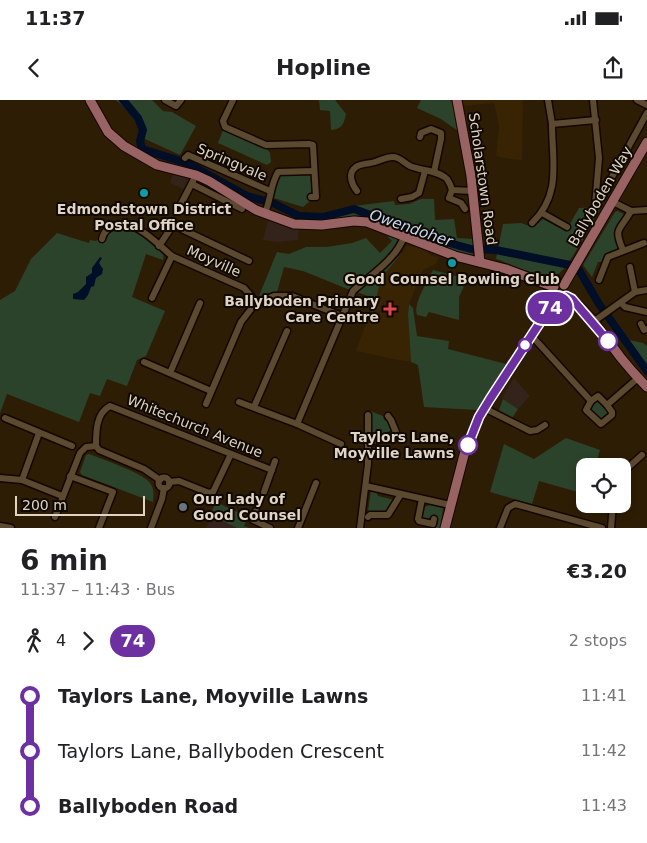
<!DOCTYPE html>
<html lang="en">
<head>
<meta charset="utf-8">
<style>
	body { margin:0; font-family:"DejaVu Sans",sans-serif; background:#f2f2f2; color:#202124; height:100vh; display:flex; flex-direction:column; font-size:19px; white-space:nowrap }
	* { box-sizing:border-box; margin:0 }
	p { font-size:16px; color:#757577 }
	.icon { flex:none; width:28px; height:28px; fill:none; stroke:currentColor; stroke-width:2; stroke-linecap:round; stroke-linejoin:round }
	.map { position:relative; height:428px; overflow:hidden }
	.details { display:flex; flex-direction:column; background:#fff; flex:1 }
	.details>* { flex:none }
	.badge { padding:0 10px; border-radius:16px; font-size:18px; line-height:32px }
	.fabs { position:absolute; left:576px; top:358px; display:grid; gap:10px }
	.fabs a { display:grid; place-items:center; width:55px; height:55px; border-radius:10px; background:#fff; box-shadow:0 2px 8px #0003; font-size:25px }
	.scale { position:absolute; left:15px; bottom:12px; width:130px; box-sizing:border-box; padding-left:5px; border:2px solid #dfd4c6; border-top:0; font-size:14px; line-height:18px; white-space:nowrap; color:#dfd4c6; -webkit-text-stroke:4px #100902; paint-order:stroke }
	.map>.badge { position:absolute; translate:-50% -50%; box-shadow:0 0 0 2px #fff }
	.legs { display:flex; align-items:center; gap:8px; height:55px; padding:0 20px; font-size:16px }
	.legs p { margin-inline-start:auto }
	.headline { display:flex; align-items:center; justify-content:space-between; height:85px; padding:0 20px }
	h1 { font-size:28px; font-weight:600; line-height:38px }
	ul { padding:0 20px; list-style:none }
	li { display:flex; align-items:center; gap:18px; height:55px; font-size:19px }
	li i { display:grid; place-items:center; width:8px; height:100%; margin:0 6px; background:currentColor }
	li i::after { content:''; width:12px; height:12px; margin:-6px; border:4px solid; border-radius:50%; background:#fff }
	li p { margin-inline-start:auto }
	li:first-child i { background:linear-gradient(#0000 50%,currentColor 0) }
	li:last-child i { background:linear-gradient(currentColor 50%,#0000 0) }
	.status { display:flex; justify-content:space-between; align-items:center; height:35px; padding:0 25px; background:#fff; direction:ltr }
	.status svg { height:14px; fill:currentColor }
	header { display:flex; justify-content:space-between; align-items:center; height:65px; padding:0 20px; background:#fff; font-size:22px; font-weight:600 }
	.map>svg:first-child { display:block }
</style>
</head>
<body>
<div class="status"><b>11:37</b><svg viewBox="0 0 49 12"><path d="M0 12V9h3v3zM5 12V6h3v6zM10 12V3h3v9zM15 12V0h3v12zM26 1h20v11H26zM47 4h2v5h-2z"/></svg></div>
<header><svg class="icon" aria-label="back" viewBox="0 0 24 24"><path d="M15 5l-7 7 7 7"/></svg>Hopline<svg class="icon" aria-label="share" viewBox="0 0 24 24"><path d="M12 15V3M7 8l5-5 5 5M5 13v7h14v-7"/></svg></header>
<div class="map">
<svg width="647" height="428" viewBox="0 0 647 428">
	<rect width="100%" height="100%" fill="#2d1d05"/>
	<g fill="#33231a">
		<polygon points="173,74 192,79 186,90 170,83"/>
		<polygon points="269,118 299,127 298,140 277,142 263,140"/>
		<polygon points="514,278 530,296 518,309 502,298"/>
	</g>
	<g fill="#382303">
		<polygon points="462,0 523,0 522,60 510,59 496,56 499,26 494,3 463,6"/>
		<polygon points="406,146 418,147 425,150 432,156 439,157 436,164 423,170 409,204 408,214 411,262 393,259 356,251 375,199 381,178 403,152"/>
	</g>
	<polygon fill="#35221f" points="213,416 237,428 206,428"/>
	<g fill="#2c432b">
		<path d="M116,0H152L163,11L172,12L196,26L180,55L145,39C138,24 129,11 116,0Z"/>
		<path d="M319,0H335L346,14C344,24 342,29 331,30L330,11L320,10Z"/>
		<polygon points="421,0 450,0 455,4 458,31 441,19 417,8"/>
		<polygon points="223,30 266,48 270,53 271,62 267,65 218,43"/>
		<polygon points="311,73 313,94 310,95 311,100 303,107 274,98 272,94 279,75"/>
		<polygon points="421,99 434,99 435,120 454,119 457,138 474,139 475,151 472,155 444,148 360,115 337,118 336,111 354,106 394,101 395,105 409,104"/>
		<path d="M601,107C594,119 567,172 556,175C541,179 511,164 496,159L503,124L521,123L532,127L543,119L566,131L579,108Z"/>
		<path d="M618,111L625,115C618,130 610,129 618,147L616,150L604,156L602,162H598L592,177L583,165L615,112Z"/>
		<polygon points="119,125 135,127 164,151 163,160 146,154 132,197 165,211 146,256 137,260 127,286 107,279 100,296 90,293 79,322 7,294 0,313 0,200 15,191 31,159 57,133 89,143 90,140 96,141 98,139 103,140 105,134"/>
		<path d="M389,136L399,140C387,161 367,172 350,190L303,171L284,167L277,192L259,196L277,152L289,154L306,147H327L352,143L366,138L380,153L392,141L388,137Z"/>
		<polygon points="403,152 381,178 376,199 357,192 368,182 376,178"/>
		<path d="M433,170L467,179L459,197V220L429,212L426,217L417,215C413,204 428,180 433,170Z"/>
		<polygon points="409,204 413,208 417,236 449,241 448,249 506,264 477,310 424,307 418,265 411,262 408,214"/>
		<polygon points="629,240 643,243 647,246 647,267"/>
		<polygon points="503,299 518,309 512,318 499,310"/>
		<polygon points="598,300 602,302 610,314 602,321 589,309 592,303"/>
		<polygon points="370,311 383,316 384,320 390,321 393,327 392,333 391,332 374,338 370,336 371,314"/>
		<polygon points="566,338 600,350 595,366 585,366 585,394 539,381 532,404 490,392 504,344 534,359"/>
		<path d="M89,354C102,359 143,373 150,383C154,388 154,395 153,402L82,375L80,372L86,355Z"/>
		<polygon points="371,391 376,392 378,396 394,400 385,414 383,412 370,412 365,416 365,413 368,411"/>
		<polygon points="216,402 248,417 244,426 250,428 237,428 210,415"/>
		<polygon points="430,405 443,408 440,428 435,428 436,420 422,418 424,407"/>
	</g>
	<polygon fill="#000e28" points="100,157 102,158 99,163 103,169 102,174 96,178 94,186 91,187 88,195 84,200 73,199 73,194 78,192 86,184 86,177 92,173 92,168"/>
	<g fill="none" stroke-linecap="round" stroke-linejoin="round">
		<g stroke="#000e28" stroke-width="8">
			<polyline points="123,0 138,18 143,30 140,41 142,49 187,63 247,96 273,103 299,116 323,117 354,109 442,141 471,149 496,150 570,165"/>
			<polyline points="579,170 599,204 647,271"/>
		</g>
		<defs>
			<g id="minor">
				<polyline points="165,0 176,6 181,0"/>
				<polyline points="233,0 223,21 225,27 266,45 309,44 313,45 316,97 311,97"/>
				<polyline points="548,0 552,24"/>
				<polyline points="593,0 599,58 595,106"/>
				<polyline points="637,0 647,5"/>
				<polyline points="420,37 421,33 431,29 441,33 441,39 434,72"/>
				<polyline points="185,58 188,55 270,91"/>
				<polyline points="194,85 242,109"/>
				<polyline points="607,86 647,13"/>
				<polyline points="452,90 449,98 461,103 465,109"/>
				<path d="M357,91C352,85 347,73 356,67C361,63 369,64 375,62C381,60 386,57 393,57C400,57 404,63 410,66C421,71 438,70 447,79C449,82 451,86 452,90L473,91"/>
				<polyline points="401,99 412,97 419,93 425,71"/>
				<polyline points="613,102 631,111 647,110"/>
				<polyline points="180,106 196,75"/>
				<path d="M265,113C271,99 270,86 278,72L314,71"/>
				<polyline points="542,113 567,127"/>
				<path d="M532,123C562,94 552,61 552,24L596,20"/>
				<path d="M102,139C104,131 108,128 115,126C135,118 157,144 172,156"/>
				<polyline points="159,146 173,125 249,161"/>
				<path d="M623,150C613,127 620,131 631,111"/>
				<polyline points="630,167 635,192"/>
				<polyline points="599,180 608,157 644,143"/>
				<polyline points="152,198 172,156 244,188 251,196 255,204"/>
				<polyline points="621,203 625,207 647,212"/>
				<polyline points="593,222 635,192 647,190"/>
				<polyline points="641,224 644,230 647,229"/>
				<polyline points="531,235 591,301 598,296 607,305 638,278"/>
				<polyline points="144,262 211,291"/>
				<polyline points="170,273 200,203"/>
				<polyline points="591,301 586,310 601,324 612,315 612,312 607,305"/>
				<polyline points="239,302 297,324 341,344"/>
				<polyline points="206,304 241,222 255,204 274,196 292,196 342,216"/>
				<polyline points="254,307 287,231"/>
				<polyline points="484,308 530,331 537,330 545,325"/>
				<polyline points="5,318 72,346"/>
				<path d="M297,324L353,191C366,179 382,169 393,155C398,150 401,143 404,138"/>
				<polyline points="368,343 393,335 396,332 391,320 388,316"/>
				<path d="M96,346C96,332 96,313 110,306L272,370"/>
				<polyline points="96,346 99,350 144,369 160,380"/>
				<polyline points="622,373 642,355"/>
				<polyline points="70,376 113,392 99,428"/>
				<circle cx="164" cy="383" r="5.5"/>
				<polyline points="0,378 22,380 62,396"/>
				<polyline points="22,380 39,333"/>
				<polyline points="169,382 179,381 209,393 213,392 231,354"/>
				<polyline points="366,386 450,405"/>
				<polyline points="264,392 275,361"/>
				<polyline points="422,399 418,419 419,421 433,424 434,419"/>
				<polyline points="256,411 253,420 270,428"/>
				<polyline points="55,417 80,353 86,347 96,346"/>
				<polyline points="368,417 370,415 388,415 401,394"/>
				<polyline points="0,426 11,428"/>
				<polyline points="151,428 162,399 164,388"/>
				<polyline points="298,428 316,383"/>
				<polyline points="360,428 368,364 368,315"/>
				<polyline points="500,428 508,408 515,404 602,428"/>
				<polyline points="611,428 613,404"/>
			</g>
			<g id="major">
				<polyline points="90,0 108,32 124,46 157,65 196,75 209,81 256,110 294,124 322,125 354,121 367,122 455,156 506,169 554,187"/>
				<polyline points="457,0 471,76 480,162"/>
				<polyline points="564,185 647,42"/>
				<path d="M566,196C584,205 608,241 621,258C629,268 638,278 647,287"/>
				<polyline points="445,428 464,355 479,317 556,198"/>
			</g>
		</defs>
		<use href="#minor" stroke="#150600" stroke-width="9"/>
		<use href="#major" stroke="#150600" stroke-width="11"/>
		<use href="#minor" stroke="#5b4930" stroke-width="6"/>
		<use href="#major" stroke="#986362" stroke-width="9"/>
	</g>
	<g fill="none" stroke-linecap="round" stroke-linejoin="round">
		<defs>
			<polyline id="line-1" points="468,345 479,317 490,299 556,198 562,199 566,196 572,199 608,241"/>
		</defs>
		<use href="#line-1" stroke="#fff" stroke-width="11"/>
		<use href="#line-1" stroke="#6c30a1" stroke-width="8"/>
	</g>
	<g fill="#0f9aa8" stroke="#100902" stroke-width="2">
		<circle cx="144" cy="93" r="5"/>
		<circle cx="452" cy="163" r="5"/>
	</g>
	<path fill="#e0444e" stroke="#100902" stroke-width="2" d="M387.5 201.5h5v5h5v5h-5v5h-5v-5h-5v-5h5z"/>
	<g fill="#fff" stroke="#6c30a1" stroke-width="2.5">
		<circle cx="608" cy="241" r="9"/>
		<circle cx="525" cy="245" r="6"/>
		<circle cx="468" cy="345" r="9"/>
	</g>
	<circle fill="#6b7280" stroke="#100902" stroke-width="2" cx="183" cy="407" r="5"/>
	<g text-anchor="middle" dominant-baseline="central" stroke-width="4" stroke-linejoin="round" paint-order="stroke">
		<g font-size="14" fill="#dfd4c6" stroke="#100902">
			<text transform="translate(232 62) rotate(23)">Springvale</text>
			<text transform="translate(483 79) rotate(82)">Scholarstown Road</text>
			<text transform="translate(600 96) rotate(-60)">Ballyboden Way</text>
			<text transform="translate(214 161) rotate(24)">Moyville</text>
			<text transform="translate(195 326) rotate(22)">Whitechurch Avenue</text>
		</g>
		<g font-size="14" font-weight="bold" fill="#dfd4c6" stroke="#100902">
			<text x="144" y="109">Edmondstown District<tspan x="144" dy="16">Postal Office</tspan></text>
			<text x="452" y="179">Good Counsel Bowling Club</text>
			<text x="379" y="201" text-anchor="end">Ballyboden Primary<tspan x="379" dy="16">Care Centre</tspan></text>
			<text x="193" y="399" text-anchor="start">Our Lady of<tspan x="193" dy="16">Good Counsel</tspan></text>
		</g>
		<g font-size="14" font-weight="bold" fill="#dfd4c6" stroke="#100902" text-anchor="end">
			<text x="454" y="337">Taylors Lane,<tspan x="454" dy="16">Moyville Lawns</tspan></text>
		</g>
		<g font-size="15" font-style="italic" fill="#c5dbf5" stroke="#100902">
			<text transform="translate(411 128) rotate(19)">Owendoher</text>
		</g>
	</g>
</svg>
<div class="fabs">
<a><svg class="icon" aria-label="locate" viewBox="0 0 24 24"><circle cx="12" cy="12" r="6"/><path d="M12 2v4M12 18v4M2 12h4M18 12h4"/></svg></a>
</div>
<div class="scale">200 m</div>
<b class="badge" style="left:550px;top:208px;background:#6c30a1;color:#fff">74</b>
</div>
<section class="details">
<div class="headline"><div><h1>6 min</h1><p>11:37 – 11:43 · Bus</p></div><b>€3.20</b></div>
<div class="legs"><svg class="icon" aria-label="walk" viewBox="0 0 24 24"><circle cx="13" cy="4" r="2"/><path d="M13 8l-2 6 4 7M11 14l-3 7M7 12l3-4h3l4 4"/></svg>4<svg class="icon" aria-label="forward" viewBox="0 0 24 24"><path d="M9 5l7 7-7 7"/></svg><b class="badge" style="background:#6c30a1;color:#fff">74</b><p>2 stops</p></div>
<ul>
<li><i style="color:#6c30a1"></i><b>Taylors Lane, Moyville Lawns</b><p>11:41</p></li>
<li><i style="color:#6c30a1"></i><span>Taylors Lane, Ballyboden Crescent</span><p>11:42</p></li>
<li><i style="color:#6c30a1"></i><b>Ballyboden Road</b><p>11:43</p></li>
</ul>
</section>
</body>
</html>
